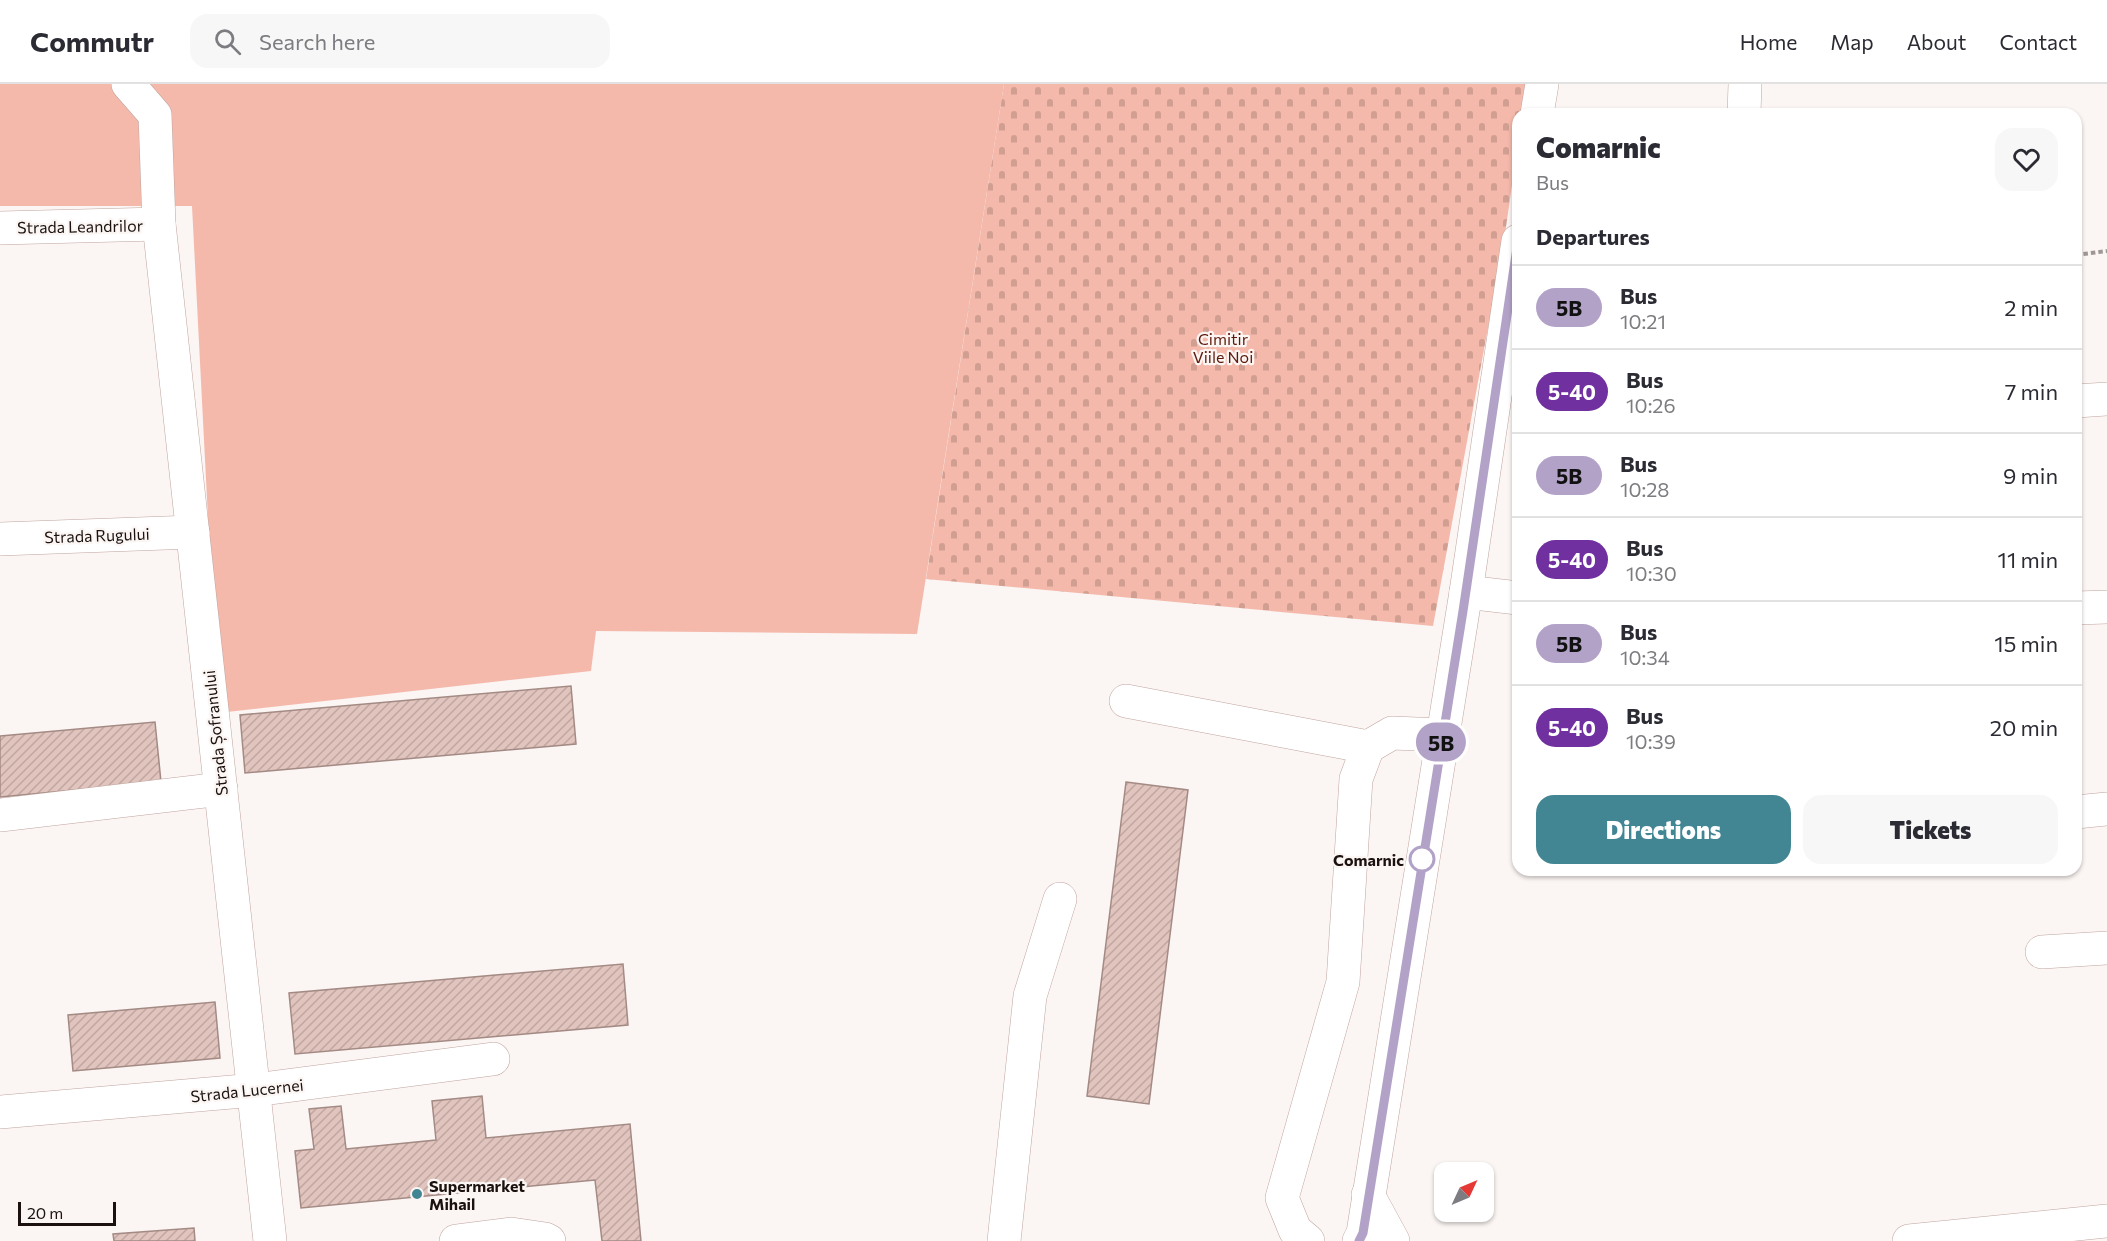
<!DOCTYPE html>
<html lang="en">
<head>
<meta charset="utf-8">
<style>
	body { margin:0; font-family:Commissioner,sans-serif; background:#f7f7f7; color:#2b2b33; height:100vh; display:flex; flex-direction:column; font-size:22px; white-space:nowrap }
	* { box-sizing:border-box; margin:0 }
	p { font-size:20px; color:#7c7c81 }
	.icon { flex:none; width:33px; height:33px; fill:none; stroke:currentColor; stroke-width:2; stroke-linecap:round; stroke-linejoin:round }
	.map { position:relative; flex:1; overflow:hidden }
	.drawer { position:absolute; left:1512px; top:24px; width:570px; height:768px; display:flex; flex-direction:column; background:#fff; border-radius:18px; box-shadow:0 2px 4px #0004 }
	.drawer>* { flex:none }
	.badge { padding:0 12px; border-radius:20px; font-size:21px; line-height:39px }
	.needle { width:39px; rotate:46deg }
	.fabs { position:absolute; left:1434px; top:1078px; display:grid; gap:12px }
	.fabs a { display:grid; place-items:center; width:60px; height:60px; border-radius:12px; background:#fff; box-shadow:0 2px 4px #0004; font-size:30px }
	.scale { position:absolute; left:18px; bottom:15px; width:98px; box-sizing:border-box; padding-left:6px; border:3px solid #1b120f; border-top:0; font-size:16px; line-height:21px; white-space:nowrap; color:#1b120f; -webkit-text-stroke:4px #fbf5f3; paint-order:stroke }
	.map>.badge { position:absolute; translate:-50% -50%; box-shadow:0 0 0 3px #fff }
	h2 { padding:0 24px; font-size:22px; line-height:54px }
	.round { display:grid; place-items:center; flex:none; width:63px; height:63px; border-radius:18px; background:#f7f7f7 }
	.overview { display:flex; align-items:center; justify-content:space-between; height:102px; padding:0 24px }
	h1 { font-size:28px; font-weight:800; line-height:45px }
	.action { display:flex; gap:12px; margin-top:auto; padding:12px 24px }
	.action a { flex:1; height:69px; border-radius:18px; background:#428694; color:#fff; font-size:24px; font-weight:800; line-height:69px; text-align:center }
	.action a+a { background:#f7f7f7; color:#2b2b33 }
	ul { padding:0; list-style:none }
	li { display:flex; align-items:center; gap:18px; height:84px; padding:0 24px; border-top:2px solid #e1e1e2 }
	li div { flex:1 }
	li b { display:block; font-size:22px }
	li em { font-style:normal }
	li .badge { min-width:66px; font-weight:700; text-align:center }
	header { display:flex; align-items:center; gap:36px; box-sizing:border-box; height:84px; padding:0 30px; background:#fff; border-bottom:2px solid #e1e1e2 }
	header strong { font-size:28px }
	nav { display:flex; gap:33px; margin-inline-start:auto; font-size:21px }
	.search { width:420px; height:54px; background:#f7f7f7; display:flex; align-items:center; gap:15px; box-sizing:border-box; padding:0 21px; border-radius:18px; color:#7c7c81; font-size:22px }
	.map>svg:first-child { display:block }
</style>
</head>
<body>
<header>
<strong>Commutr</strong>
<div class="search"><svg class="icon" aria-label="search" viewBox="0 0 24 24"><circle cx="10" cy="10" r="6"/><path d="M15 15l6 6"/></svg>Search here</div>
<nav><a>Home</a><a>Map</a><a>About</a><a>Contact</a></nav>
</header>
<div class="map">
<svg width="2107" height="1157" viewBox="0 0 2107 1157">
	<defs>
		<pattern id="cemetery-stones" width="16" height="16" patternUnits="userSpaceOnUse" patternTransform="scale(1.5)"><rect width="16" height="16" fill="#f4b9ab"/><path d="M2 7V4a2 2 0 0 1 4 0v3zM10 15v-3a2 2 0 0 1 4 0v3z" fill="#d19e92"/></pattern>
		<pattern id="building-hatch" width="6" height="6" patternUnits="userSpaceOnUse" patternTransform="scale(1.5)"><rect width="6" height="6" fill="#e0c4bd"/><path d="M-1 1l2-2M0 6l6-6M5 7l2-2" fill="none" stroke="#c0a7a1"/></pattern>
	</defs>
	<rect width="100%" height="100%" fill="#fbf5f3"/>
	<polygon fill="#f4b9ab" points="0,0 1004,0 917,550 596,547 591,587 218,629 192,122 0,122"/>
	<polygon fill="url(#cemetery-stones)" points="1004,0 1527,0 1522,30 1518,30 1518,59 1504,157 1433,542 926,495"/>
	<g fill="url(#building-hatch)" stroke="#a48a84" stroke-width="1.5">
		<polygon points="571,602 576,660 245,689 240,631"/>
		<polygon points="155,638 161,698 0,713 0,652"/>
		<polygon points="1126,698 1188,706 1149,1020 1087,1012"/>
		<polygon points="623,880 628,941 295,970 289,909"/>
		<polygon points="215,918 220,974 73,987 68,931"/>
		<polygon points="482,1012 486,1054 630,1040 641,1157 602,1157 595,1096 301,1124 295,1067 314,1065 309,1025 341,1022 346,1065 436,1056 432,1017"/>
		<polygon points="194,1144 195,1157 114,1157 113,1150"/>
	</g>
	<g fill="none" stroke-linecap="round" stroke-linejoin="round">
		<defs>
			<g id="minor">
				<polyline points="128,0 155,31 159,140 270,1157"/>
				<polyline points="1537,30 1542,0"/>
				<polyline points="1744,30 1745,0"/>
				<polyline points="0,144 159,140"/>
				<polyline points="2076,317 2107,315"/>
				<polyline points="0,455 193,448"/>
				<polyline points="1466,508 1518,514"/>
				<polyline points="2076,524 2107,523"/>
				<polyline points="1126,617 1368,663"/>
				<polyline points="2076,728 2107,725"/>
				<polyline points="0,731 221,705"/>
				<polyline points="2042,868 2107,864"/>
				<polyline points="0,1028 255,1006 493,975"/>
				<polyline points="1368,1111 1393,1157"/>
				<polyline points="456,1157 511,1150 545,1155 549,1157"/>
				<polyline points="1004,1157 1030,912 1060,815"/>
				<polyline points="1308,1157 1295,1146 1282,1114 1343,898 1356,695 1368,663 1392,649 1443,651"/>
				<polyline points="1359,1157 1363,1149 1466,508 1518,157"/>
				<polyline points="1909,1157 2107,1137"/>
			</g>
		</defs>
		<use href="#minor" stroke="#c0a59f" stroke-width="34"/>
		<polyline stroke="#9e9795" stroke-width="4" stroke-dasharray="4.5 3" stroke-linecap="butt" points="2076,171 2107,167"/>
		<use href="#minor" stroke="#fff" stroke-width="33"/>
	</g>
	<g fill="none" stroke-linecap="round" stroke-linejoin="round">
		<defs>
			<polyline id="line" points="1359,1157 1363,1149 1463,527 1518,157"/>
		</defs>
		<use href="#line" stroke="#fff" stroke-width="14"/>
		<use href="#line" stroke="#b2a2c7" stroke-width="9"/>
	</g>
	<circle fill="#fff" stroke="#b2a2c7" stroke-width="3" cx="1422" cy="775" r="12"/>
	<circle fill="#428694" stroke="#fbf5f3" stroke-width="2" cx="417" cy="1110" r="6"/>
	<g text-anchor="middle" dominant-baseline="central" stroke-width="4.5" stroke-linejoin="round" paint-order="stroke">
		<g font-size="16" fill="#1b120f" stroke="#fbf5f3">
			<text transform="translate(80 142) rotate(-1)">Strada Leandrilor</text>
			<text transform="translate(97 451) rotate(-2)">Strada Rugului</text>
			<text transform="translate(215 649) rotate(-96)">Strada Șofranului</text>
			<text transform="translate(247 1006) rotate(-6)">Strada Lucernei</text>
		</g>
		<g font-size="16" fill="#5d1a0b" stroke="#fbf5f3">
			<text x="1223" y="254">Cimitir<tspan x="1223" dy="18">Viile Noi</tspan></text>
		</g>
		<g font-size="16" font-weight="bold" fill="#1b120f" stroke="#fbf5f3" text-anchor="end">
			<text x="1404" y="775">Comarnic</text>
		</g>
		<g font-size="16" font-weight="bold" fill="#1b120f" stroke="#fbf5f3" text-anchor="start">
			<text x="429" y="1101">Supermarket<tspan x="429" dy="18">Mihail</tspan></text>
		</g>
	</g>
</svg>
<div class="fabs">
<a><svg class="needle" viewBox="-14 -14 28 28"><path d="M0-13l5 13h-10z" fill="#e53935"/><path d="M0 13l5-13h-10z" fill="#7c7c81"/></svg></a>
</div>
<div class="scale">20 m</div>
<b class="badge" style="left:1441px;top:658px;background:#b2a2c7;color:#111">5B</b>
<section class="drawer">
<div class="overview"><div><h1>Comarnic</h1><p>Bus</p></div><a class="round"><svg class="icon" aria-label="heart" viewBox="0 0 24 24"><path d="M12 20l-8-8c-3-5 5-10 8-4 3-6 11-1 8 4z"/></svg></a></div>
<h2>Departures</h2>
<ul>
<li><span class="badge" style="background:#b2a2c7;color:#111">5B</span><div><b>Bus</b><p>10:21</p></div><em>2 min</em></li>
<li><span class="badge" style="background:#7030a0;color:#fff">5-40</span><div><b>Bus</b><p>10:26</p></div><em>7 min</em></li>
<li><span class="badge" style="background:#b2a2c7;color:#111">5B</span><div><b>Bus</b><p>10:28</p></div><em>9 min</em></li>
<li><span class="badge" style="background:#7030a0;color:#fff">5-40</span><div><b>Bus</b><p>10:30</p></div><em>11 min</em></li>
<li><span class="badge" style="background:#b2a2c7;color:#111">5B</span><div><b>Bus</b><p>10:34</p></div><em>15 min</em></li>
<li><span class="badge" style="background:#7030a0;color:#fff">5-40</span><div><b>Bus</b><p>10:39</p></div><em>20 min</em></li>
</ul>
<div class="action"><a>Directions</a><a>Tickets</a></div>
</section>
</div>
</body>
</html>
